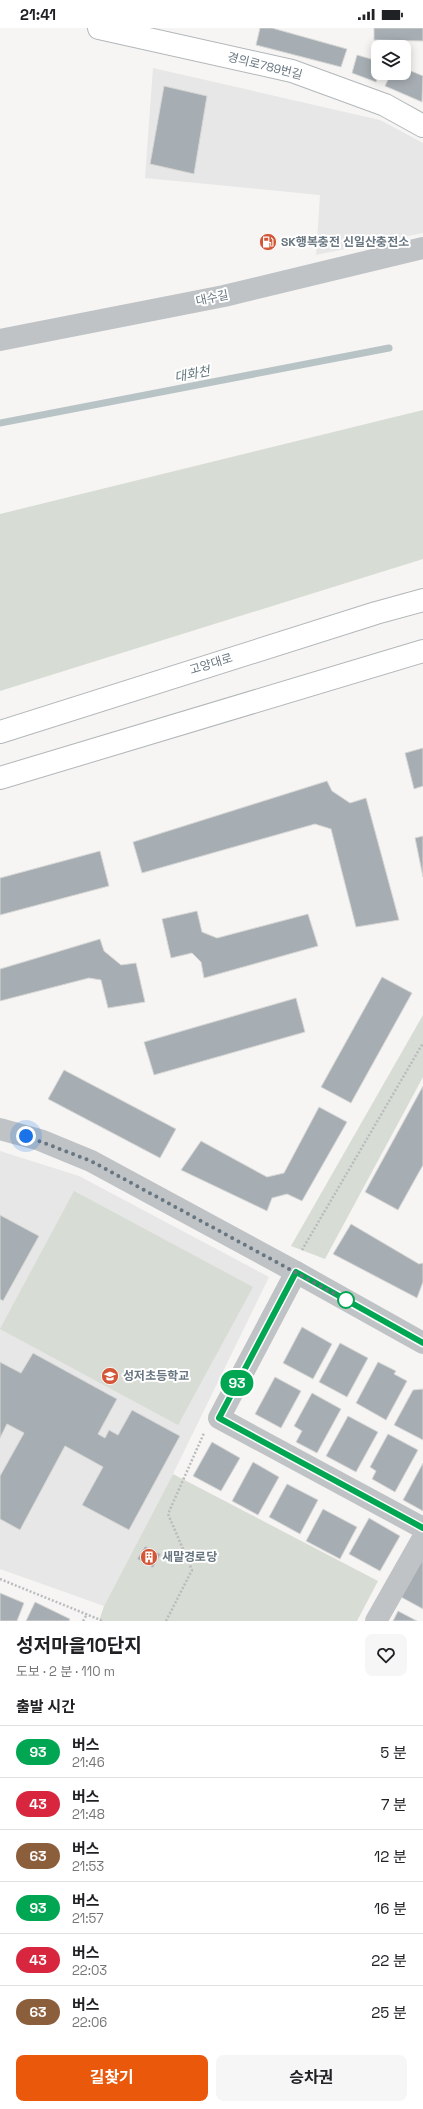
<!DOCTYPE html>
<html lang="ko">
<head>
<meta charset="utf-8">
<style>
	body { margin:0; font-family:"Space Grotesk","Noto Sans KR",sans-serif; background:#f6f6f6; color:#202124; height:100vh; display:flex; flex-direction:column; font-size:15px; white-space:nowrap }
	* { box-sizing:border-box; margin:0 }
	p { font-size:13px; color:#757577 }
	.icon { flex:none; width:22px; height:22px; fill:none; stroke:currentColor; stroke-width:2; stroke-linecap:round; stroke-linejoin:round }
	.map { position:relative; height:1593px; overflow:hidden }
	.details { display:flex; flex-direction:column; background:#fff; flex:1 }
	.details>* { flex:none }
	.badge { padding:0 8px; border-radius:13px; font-size:14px; line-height:26px }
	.buttons { position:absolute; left:371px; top:12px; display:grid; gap:8px }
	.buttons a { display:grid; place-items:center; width:40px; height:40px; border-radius:8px; background:#fff; box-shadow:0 2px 10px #0003; font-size:20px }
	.you { position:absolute; width:20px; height:20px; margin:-10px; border:3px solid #fff; border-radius:50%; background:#1a73e8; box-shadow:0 0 0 6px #1a73e833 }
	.map>.badge { position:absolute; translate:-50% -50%; box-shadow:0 0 0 2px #fff }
	h2 { padding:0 16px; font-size:15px; line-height:36px }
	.round { display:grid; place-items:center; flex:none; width:42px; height:42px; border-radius:8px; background:#f6f6f6 }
	.head { display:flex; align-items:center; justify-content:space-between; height:68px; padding:0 16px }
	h1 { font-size:19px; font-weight:700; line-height:30px }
	.cta { display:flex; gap:8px; margin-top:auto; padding:8px 16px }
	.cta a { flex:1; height:46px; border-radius:8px; background:#ea580c; color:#fff; font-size:16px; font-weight:700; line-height:46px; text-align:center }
	.cta a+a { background:#f6f6f6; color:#202124 }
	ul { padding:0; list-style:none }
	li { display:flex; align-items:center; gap:12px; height:52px; padding:0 16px; border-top:1px solid #e0e0e0 }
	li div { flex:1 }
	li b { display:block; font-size:15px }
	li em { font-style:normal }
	li .badge { min-width:44px; font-weight:700; text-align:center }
	.status { display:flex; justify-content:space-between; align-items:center; height:28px; padding:0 20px; background:#fff; direction:ltr }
	.status svg { height:11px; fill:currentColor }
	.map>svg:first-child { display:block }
</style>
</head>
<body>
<div class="status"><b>21:41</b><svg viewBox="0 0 49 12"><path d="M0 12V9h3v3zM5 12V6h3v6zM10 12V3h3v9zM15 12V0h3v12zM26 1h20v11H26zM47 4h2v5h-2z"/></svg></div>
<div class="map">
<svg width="423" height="1593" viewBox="0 0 423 1593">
	<rect width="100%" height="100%" fill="#f6f5f3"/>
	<g fill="#e6e7e6">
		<polygon points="153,40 380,92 423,115 423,205 316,227 320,167 145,150"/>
		<polygon points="0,1123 79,1148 269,1249 173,1446 104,1578 0,1541"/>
	</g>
	<g fill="#d7dcd4">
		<polygon points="423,382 423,531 0,663 0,486"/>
		<polygon points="423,987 423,1049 325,1231 291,1218"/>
		<polygon points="74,1163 253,1259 178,1397 0,1301"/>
		<polygon points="173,1446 378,1553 357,1593 99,1593 104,1578"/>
	</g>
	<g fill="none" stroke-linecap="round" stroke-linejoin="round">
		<polyline stroke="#b8c3c6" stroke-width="7" points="0,395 389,320"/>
	</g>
	<g fill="#a7aeb3" stroke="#d7d7d5">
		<polygon points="260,0 272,0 347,21 341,39 256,17"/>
		<polygon points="374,0 423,0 423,13 374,12"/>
		<polygon points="357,27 378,33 378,45 380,45 376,54 352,45"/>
		<polygon points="404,40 423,48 422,74 385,58 391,45 404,45"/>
		<polygon points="164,58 207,68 194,146 150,136"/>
		<polygon points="423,720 423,758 414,761 405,725"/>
		<polygon points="327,753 332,763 350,775 366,770 399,892 356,899 331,801 315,796 142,845 133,814"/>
		<polygon points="423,808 423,849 415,810"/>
		<polygon points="100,823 109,858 0,887 0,850"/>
		<polygon points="197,883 202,904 217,910 308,886 318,918 204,950 201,934 192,925 171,930 162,891"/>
		<polygon points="100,911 104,923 121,937 136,935 145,974 108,980 101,952 89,950 0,973 0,941"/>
		<polygon points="382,949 412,965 351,1075 321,1059"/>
		<polygon points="296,970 305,1004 154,1047 144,1014"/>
		<polygon points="64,1042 176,1101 160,1130 48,1071"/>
		<polygon points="423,1058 423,1137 398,1182 365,1164"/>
		<polygon points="319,1079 347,1094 302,1173 287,1166 272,1170 267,1183 181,1142 201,1113 267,1149 284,1145"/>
		<polygon points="0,1187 39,1208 3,1273 0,1271"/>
		<polygon points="351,1196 419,1236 423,1235 423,1254 417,1270 333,1226"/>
		<polygon points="302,1299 332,1316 313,1351 283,1335"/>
		<polygon points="340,1315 368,1330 347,1369 319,1354"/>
		<polygon points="33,1325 117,1371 98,1406 105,1410 109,1402 118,1407 132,1382 180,1408 129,1502 82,1477 103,1439 65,1418 20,1502 0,1491 0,1448 24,1405 7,1396 0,1410 0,1334 21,1345"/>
		<polygon points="378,1334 396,1343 394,1346 407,1353 386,1392 356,1375"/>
		<polygon points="275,1349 301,1363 281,1400 255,1386"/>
		<polygon points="423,1361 423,1412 394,1397 413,1362"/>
		<polygon points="312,1365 341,1381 317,1425 296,1414 302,1403 294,1398"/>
		<polygon points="348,1388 378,1404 356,1444 326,1428"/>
		<polygon points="388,1406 418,1422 395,1464 372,1451 376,1443 370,1439"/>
		<polygon points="212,1414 240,1430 221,1463 193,1448"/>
		<polygon points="253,1434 279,1449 258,1487 232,1473"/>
		<polygon points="423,1435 423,1483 403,1472"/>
		<polygon points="287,1456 318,1472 300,1506 269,1489"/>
		<polygon points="323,1481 357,1499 340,1531 306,1513"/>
		<polygon points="369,1490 400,1508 380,1543 349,1526"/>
		<polygon points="145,1518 161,1526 153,1540 137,1531"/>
		<polygon points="423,1529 423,1581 401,1569"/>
		<polygon points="0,1565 24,1575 17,1593 0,1593"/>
		<polygon points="35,1574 70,1591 69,1593 26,1593"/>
		<polygon points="398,1583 417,1593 393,1593"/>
	</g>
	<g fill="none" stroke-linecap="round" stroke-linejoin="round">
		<defs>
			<polyline id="secondary" points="99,0 292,43 385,77 423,98"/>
			<g id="primary">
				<polyline points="0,704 376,585 423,572"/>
				<polyline points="0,750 423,623"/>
			</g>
		</defs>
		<use href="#secondary" stroke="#b2b7ba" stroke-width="24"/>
		<use href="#primary" stroke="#b3b7ba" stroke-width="24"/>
		<g stroke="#b9bcbe" stroke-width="2.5" stroke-dasharray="2 2" stroke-linecap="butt">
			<polyline points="302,1222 423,1015"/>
			<polyline points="0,1551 103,1593"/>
			<polyline points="83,1593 87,1586"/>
			<polyline points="166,1593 192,1542 168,1486 204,1405"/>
		</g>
		<g stroke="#bfc3c6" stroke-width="22">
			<polyline points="0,312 224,268 423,220"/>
			<polyline points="0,1101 40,1112 91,1133 296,1244 423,1315"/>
			<polyline points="296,1244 219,1390 423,1500"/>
			<polyline points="376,1593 423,1510"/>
		</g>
		<use href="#secondary" stroke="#fff" stroke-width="22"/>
		<use href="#primary" stroke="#fff" stroke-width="22"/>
	</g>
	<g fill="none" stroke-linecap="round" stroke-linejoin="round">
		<defs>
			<polyline id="line" points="423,1315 296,1244 219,1390 423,1500"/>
		</defs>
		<use href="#line" stroke="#fff" stroke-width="9"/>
		<use href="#line" stroke="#00a651" stroke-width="6"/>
		<polyline stroke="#687681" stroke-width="4" stroke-dasharray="0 7.2" points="26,1108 91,1133 346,1272"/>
	</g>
	<defs>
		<symbol id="fuel-disc" viewBox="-11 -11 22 22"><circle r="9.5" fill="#d25637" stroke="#fff"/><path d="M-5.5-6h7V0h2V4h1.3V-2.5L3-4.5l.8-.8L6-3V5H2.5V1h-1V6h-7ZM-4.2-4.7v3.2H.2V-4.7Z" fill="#fff"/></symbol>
		<symbol id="school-disc" viewBox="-11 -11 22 22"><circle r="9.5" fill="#d25637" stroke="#fff"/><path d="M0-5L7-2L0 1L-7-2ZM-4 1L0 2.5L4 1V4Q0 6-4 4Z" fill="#fff"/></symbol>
		<symbol id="building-disc" viewBox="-11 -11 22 22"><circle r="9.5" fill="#d25637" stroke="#fff"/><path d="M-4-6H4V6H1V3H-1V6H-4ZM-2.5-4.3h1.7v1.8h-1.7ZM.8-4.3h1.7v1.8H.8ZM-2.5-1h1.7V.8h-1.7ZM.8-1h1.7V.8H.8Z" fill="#fff"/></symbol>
	</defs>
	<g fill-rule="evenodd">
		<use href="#fuel-disc" x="258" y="204" width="20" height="20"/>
		<use href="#school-disc" x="100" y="1338" width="20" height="20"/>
		<use href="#building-disc" x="139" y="1519" width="20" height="20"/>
	</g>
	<circle fill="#fff" stroke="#00a651" stroke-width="2" cx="346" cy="1272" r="8"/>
	<g text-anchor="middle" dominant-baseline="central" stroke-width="4" stroke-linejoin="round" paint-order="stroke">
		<g font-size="12" fill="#687681" stroke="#fff">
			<text transform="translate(265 38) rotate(14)">경의로789번길</text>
			<text transform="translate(212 270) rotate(-12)">대수길</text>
			<text transform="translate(211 636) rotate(-17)">고양대로</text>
		</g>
		<g font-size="12" font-weight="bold" fill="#687681" stroke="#fff" text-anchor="start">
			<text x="281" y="214">SK행복충전 신일산충전소</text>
			<text x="123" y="1348">성저초등학교</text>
			<text x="162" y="1529">새말경로당</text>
		</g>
		<g font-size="13" font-style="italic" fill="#63777d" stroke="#fff">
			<text transform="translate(192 346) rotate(-11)">대화천</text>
		</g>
	</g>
</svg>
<div class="buttons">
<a><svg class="icon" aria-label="layers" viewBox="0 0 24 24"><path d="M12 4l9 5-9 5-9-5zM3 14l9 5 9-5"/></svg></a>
</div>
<div class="you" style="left:26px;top:1108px"></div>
<b class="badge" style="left:237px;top:1355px;background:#00a651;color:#fff">93</b>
</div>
<section class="details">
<div class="head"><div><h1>성저마을10단지</h1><p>도보 · 2 분 · 110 m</p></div><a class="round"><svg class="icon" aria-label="heart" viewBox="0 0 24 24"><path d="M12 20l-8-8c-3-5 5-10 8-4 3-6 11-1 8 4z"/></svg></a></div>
<h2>출발 시간</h2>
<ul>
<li><span class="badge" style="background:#00a651;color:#fff">93</span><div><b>버스</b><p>21:46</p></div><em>5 분</em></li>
<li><span class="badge" style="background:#d7263d;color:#fff">43</span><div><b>버스</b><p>21:48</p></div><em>7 분</em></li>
<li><span class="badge" style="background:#8b5e3c;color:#fff">63</span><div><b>버스</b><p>21:53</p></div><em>12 분</em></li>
<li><span class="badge" style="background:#00a651;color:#fff">93</span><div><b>버스</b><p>21:57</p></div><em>16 분</em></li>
<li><span class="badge" style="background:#d7263d;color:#fff">43</span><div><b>버스</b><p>22:03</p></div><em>22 분</em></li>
<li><span class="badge" style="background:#8b5e3c;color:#fff">63</span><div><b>버스</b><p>22:06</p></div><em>25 분</em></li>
</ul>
<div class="cta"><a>길찾기</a><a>승차권</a></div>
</section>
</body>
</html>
